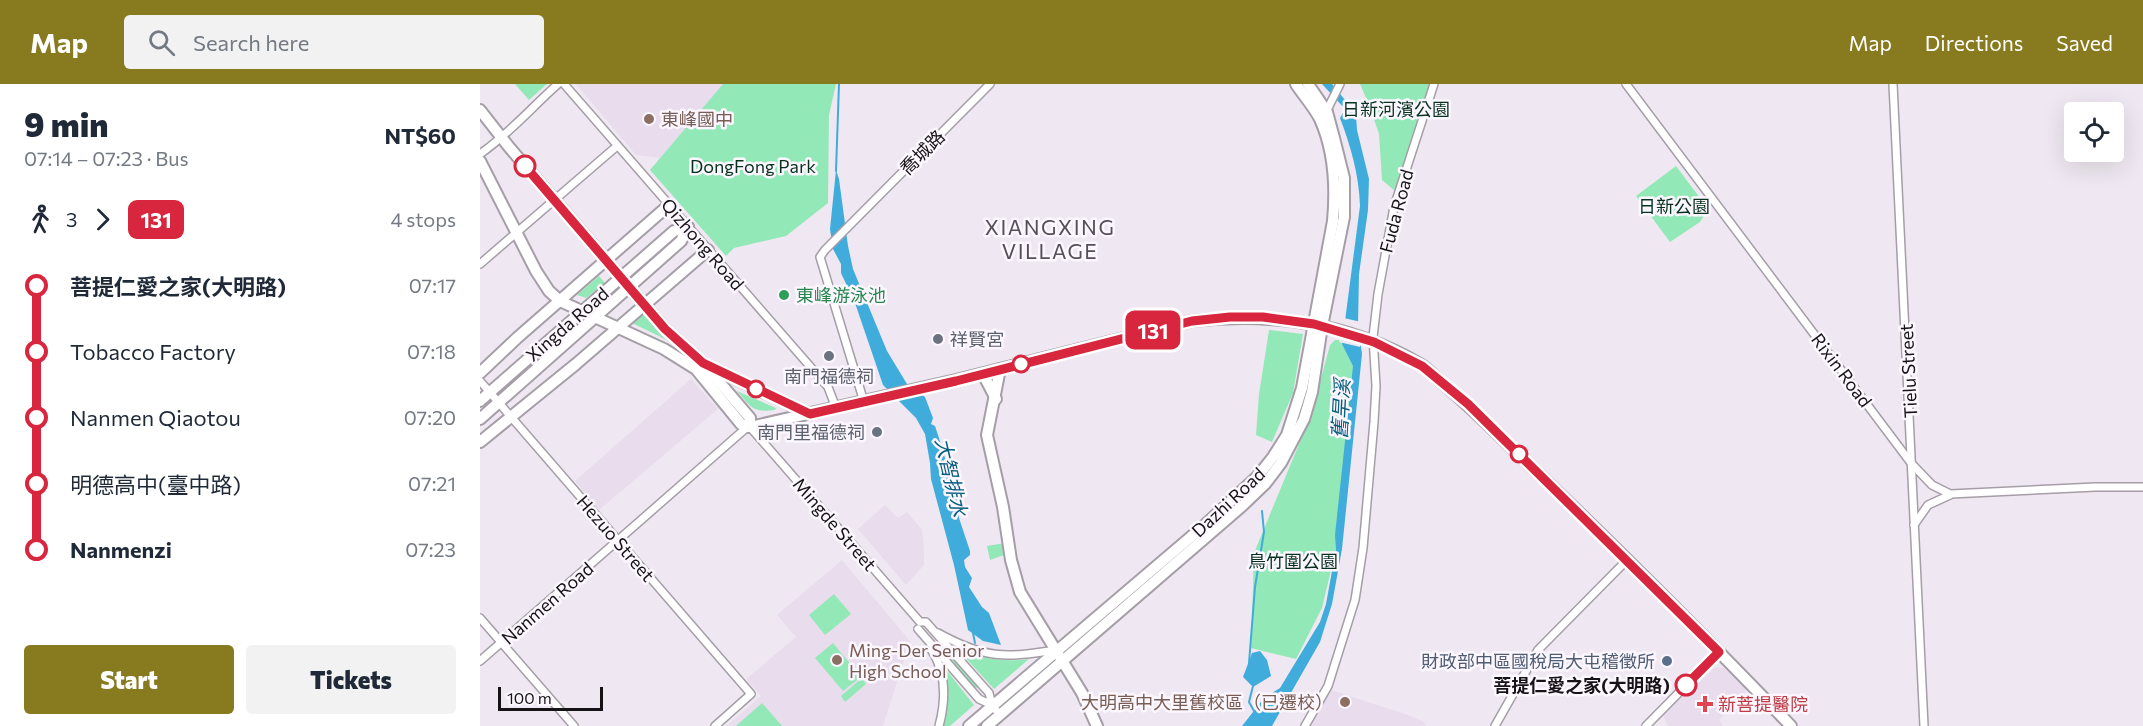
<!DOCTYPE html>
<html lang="en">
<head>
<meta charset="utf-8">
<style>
	body { margin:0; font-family:Commissioner,"Noto Sans TC",sans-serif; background:#f2f2f3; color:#1f2937; height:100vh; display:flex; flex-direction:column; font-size:22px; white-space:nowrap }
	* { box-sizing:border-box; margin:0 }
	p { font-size:20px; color:#747a83 }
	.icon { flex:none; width:33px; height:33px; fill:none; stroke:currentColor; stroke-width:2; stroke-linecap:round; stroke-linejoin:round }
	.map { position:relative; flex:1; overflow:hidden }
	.side { display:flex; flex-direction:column; background:#fff; width:480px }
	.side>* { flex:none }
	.badge { padding:0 12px; border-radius:9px; font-size:21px; line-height:39px }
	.buttons { position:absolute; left:1584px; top:18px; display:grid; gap:12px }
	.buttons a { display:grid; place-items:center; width:60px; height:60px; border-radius:6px; background:#fff; box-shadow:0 6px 24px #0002; font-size:30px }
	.scale { position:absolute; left:18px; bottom:15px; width:105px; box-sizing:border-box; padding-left:6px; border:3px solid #161316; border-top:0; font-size:16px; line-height:21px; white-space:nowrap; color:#161316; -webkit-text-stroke:4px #fcf6fe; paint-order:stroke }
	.map>.badge { position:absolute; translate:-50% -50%; box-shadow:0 0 0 3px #fff }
	.legs { display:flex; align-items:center; gap:9px; height:66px; padding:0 24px; font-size:20px }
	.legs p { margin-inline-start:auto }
	.head { display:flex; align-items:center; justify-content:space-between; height:102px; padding:0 24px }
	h1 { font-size:33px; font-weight:800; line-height:45px }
	.cta { display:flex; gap:12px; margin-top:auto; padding:12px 24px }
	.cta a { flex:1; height:69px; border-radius:6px; background:#877a1f; color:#fff; font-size:24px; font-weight:800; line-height:69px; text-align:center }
	.cta a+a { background:#f2f2f3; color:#1f2937 }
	ul { padding:0 24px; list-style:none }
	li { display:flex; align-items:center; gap:21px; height:66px; font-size:22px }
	li i { display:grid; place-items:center; width:9px; height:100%; margin:0 8px; background:currentColor }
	li i::after { content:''; width:15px; height:15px; margin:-8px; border:4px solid; border-radius:50%; background:#fff }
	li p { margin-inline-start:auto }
	li:first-child i { background:linear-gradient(#0000 50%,currentColor 0) }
	li:last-child i { background:linear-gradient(currentColor 50%,#0000 0) }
	header { display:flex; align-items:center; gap:36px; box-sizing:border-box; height:84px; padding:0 30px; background:#877a1f; color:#fff }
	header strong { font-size:28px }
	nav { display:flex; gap:33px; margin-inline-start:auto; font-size:21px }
	.search { width:420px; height:54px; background:#f2f2f3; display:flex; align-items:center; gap:15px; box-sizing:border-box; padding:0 21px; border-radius:6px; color:#747a83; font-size:22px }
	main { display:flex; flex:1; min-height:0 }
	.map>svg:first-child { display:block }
</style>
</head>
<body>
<header>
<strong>Map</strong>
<div class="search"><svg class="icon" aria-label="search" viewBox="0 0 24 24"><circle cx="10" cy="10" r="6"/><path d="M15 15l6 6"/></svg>Search here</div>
<nav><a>Map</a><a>Directions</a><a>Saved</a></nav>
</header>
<main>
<section class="side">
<div class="head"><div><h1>9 min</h1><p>07:14 – 07:23 · Bus</p></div><b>NT$60</b></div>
<div class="legs"><svg class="icon" aria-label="walk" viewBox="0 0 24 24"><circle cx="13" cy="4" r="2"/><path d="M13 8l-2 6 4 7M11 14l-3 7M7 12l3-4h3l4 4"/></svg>3<svg class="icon" aria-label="forward" viewBox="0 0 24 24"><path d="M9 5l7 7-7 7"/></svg><b class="badge" style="background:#d7263d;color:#fff">131</b><p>4 stops</p></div>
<ul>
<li><i style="color:#d7263d"></i><b>菩提仁愛之家(大明路)</b><p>07:17</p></li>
<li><i style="color:#d7263d"></i><span>Tobacco Factory</span><p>07:18</p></li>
<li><i style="color:#d7263d"></i><span>Nanmen Qiaotou</span><p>07:20</p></li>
<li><i style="color:#d7263d"></i><span>明德高中(臺中路)</span><p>07:21</p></li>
<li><i style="color:#d7263d"></i><b>Nanmenzi</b><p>07:23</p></li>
</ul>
<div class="cta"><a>Start</a><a>Tickets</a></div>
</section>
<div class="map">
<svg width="1663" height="642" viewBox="0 0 1663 642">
	<rect width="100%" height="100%" fill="#efe8f2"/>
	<g fill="#e8dced">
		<polygon points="96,0 243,0 180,74 156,71"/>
		<polygon points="211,295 238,325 119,426 95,397"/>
		<polygon points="405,421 418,434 427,428 442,446 444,465 444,481 426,501 378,445"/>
		<polygon points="362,476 430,557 403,642 247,642 281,612 266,595 316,553 297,531"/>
		<polygon points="1234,583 1244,584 1265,604 1265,609 1239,636 1243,642 1188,642 1183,631"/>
		<polygon points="848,605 928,631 944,638 946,642 827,642"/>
	</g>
	<g fill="#93e8b8">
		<polygon points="35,0 67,0 49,16"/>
		<polygon points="243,0 356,0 349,31 348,119 306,152 254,164 246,172 170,86"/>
		<polygon points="880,0 950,0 915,107 902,96 899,50 889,21"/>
		<polygon points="1196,82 1223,118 1225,130 1220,138 1190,158 1156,112"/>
		<polygon points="119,192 125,199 106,214 97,211"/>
		<polygon points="163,227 189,257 150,238"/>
		<polygon points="789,246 823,250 813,309 792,358 776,351 779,310"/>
		<polygon points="855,256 861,256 872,269 874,293 856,465 842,524 816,575 771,564 774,469 831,331 850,261"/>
		<path d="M257,307L296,324L295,326C272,329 271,323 257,307Z"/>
		<polygon points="525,459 527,470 510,476 507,462"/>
		<polygon points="354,510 371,530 345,551 329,531"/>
		<polygon points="353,559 381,593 363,607 335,574"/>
		<polygon points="463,560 499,602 494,606 458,564"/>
		<path d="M485,569C508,575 526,578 549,575L514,605L483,571Z"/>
		<polygon points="464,583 494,621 470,642 463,642 467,613"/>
		<polygon points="382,594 386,600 365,618 361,612"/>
		<polygon points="282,619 302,642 256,642"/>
	</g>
	<g fill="#3facdc">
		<path d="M842,0H852L870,22L876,32L877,46L889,95L888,126L879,190L878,241L882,270L862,465L852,520L840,558L792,642H762L784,614L800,604L840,538L846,520L856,465L855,451L873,282L862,260L880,122C879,91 871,63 860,34L865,25Z"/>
		<polygon points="356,86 359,95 368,162 373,185 407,267 427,300 445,313 453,334 451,340 455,342 458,351 478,417 479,434 490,467 490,471 484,476 485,483 492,494 489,503 502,523 509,529 521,561 503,557 488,546 474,481 451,395 450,379 445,350 436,334 403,301 375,219 361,189 361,180 353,165 350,145"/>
		<polygon points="780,567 787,576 791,592 773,603 763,593 772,569"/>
	</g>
	<polygon fill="#efe8f2" points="864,234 881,238 883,253 880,263 859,258"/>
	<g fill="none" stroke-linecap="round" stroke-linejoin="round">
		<g stroke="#3facdc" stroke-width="2">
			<polyline points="356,87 359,0"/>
			<polyline points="493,549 495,559"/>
			<polyline points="769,579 775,503 784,448 782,427"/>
			<polyline points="773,602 769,618 774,627"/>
		</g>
		<defs>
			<g id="street">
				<polyline points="84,0 348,303 356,324"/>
				<polyline points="1146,0 1431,379 1452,401 1470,410 1615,403 1663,403"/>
				<polyline points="1413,0 1444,642"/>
				<polyline points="845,30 860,0"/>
				<path d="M0,70C29,50 52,23 78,0"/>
				<polyline points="0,180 137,62"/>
				<polyline points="0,297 271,610 235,642"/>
				<polyline points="384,318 340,173 345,166 510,0"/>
				<polyline points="1434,441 1448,421 1470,411"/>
				<polyline points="0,534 94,642"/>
				<polyline points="438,545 499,615 512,621 520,631"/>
				<path d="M458,549C505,575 525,574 576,566"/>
				<path d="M451,565C466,588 466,616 459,642"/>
				<polyline points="0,577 265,345 270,343 440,538 446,538 509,609 512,621"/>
				<polyline points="825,642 848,602 875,516 883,464 894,338 896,302 893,253 898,210 914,123 954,0"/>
				<polyline points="1015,642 1058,566 1147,476"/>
				<polyline points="1166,642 1239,568"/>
			</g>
			<g id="secondary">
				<polyline points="0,26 29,63 185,245 223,279 270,334 270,343"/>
				<path d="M0,77L56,187L69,207L80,217L184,265L216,285L261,340L270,343L476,296L712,237C793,228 868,239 940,280C948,285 954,292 961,298C996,327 1027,360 1060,391C1146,473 1229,557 1311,642"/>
				<polyline points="229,282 330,330"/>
				<polyline points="520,285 507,351 523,423 531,476 540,508 602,609 617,642"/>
				<polyline points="0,289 37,254 189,121"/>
				<polyline points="503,290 516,315"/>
				<polyline points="0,317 194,147 208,143"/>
				<polyline points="0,335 201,157 208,143"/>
				<polyline points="0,358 96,280 228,166"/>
				<path d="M489,642L726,440L777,393L793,373L807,351L822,304L853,137C856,104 854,66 840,35C834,23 823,11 816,0"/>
				<polyline points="507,642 762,422 785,400 801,379 824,335 832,308 842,242 864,133 864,94 854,54 847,28 828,0"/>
			</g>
		</defs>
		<use href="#street" stroke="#a59ea7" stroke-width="10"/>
		<use href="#secondary" stroke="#a59ea7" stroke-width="14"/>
		<use href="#street" stroke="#fff" stroke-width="7"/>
		<use href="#secondary" stroke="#fff" stroke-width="10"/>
	</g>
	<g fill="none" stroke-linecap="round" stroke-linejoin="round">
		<defs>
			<polyline id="line-1" points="45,82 185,245 223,279 330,330 476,297 712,237 750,233 783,233 834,240 894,258 942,282 988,320 1239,568 1206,601"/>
		</defs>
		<use href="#line-1" stroke="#fff" stroke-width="14"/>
		<use href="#line-1" stroke="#d7263d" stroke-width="9"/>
	</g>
	<g fill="#8d6e63" stroke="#fcf6fe" stroke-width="2">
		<circle cx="169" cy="35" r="6"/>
		<circle cx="357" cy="576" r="6"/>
		<circle cx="865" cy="618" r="6"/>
	</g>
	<g fill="#fff" stroke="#d7263d" stroke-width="3">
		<circle cx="45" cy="82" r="10"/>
		<circle cx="541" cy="280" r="8"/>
		<circle cx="276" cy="305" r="8"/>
		<circle cx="1039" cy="370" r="8"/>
		<circle cx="1206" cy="601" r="10"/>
	</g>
	<circle fill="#2e9e5b" stroke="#fcf6fe" stroke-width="2" cx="304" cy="211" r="6"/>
	<g fill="#6b7280" stroke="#fcf6fe" stroke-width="2">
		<circle cx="458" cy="255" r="6"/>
		<circle cx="349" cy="272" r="6"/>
		<circle cx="397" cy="348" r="6"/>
	</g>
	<circle fill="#5c6f8a" stroke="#fcf6fe" stroke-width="2" cx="1187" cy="577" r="6"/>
	<path fill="#e0444e" stroke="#fcf6fe" stroke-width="2" d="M1222 611h6v6h6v6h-6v6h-6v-6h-6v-6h6z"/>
	<g text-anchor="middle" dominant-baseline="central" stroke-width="5" stroke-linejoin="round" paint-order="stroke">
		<g font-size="18" fill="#06321d" stroke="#fcf6fe">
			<text x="916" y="25">日新河濱公園</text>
			<text x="273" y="82">DongFong Park</text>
			<text x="1194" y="122">日新公園</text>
			<text x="813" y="477">鳥竹圍公園</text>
		</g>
		<g font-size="18" fill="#785e54" stroke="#fcf6fe" text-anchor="start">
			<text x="181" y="35">東峰國中</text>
			<text x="369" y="566">Ming-Der Senior<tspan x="369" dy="21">High School</tspan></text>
			<text x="853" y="618" text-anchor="end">大明高中大里舊校區（已遷校）</text>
		</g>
		<g font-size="18" fill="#161316" stroke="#fcf6fe">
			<text transform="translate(442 68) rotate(-45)">喬城路</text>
			<text transform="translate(916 127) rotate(-75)">Fuda Road</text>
			<text transform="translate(223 160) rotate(49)">Qizhong Road</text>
			<text transform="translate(87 240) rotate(-41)">Xingda Road</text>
			<text transform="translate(1362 286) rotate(53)">Rixin Road</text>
			<text transform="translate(1428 287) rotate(-93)">Tielu Street</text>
			<text transform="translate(748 418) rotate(-43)">Dazhi Road</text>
			<text transform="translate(355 440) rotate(49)">Mingde Street</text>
			<text transform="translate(136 454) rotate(49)">Hezuo Street</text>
			<text transform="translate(67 519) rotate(-41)">Nanmen Road</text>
		</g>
		<g font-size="18" fill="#27864d" stroke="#fcf6fe" text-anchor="start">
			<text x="316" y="211">東峰游泳池</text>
		</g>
		<g font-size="18" fill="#5b616d" stroke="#fcf6fe" text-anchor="start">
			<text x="470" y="255">祥賢宮</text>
			<text x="349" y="292" text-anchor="middle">南門福德祠</text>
			<text x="385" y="348" text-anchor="end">南門里福德祠</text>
		</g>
		<g font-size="18" fill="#4e5e75" stroke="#fcf6fe" text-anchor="end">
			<text x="1175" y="577">財政部中區國稅局大屯稽徵所</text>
		</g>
		<g font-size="18" font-weight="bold" fill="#161316" stroke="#fcf6fe" text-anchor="end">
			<text x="1190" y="601">菩提仁愛之家(大明路)</text>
		</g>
		<g font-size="18" fill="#be3a42" stroke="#fcf6fe" text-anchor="start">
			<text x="1238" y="620">新菩提醫院</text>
		</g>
		<g font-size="20" font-style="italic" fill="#075f80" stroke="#fcf6fe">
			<text transform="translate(860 325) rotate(-87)">舊旱溪</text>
			<text transform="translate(472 393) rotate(77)">大智排水</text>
		</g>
		<g font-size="21" letter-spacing="1.5" fill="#564f58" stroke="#fcf6fe">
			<text x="570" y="142">XIANGXING<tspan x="570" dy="24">VILLAGE</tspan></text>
		</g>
	</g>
</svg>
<div class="buttons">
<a><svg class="icon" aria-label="locate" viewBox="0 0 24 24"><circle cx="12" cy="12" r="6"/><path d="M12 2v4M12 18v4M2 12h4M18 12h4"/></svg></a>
</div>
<div class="scale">100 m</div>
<b class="badge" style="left:673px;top:246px;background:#d7263d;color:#fff">131</b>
</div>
</main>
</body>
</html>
